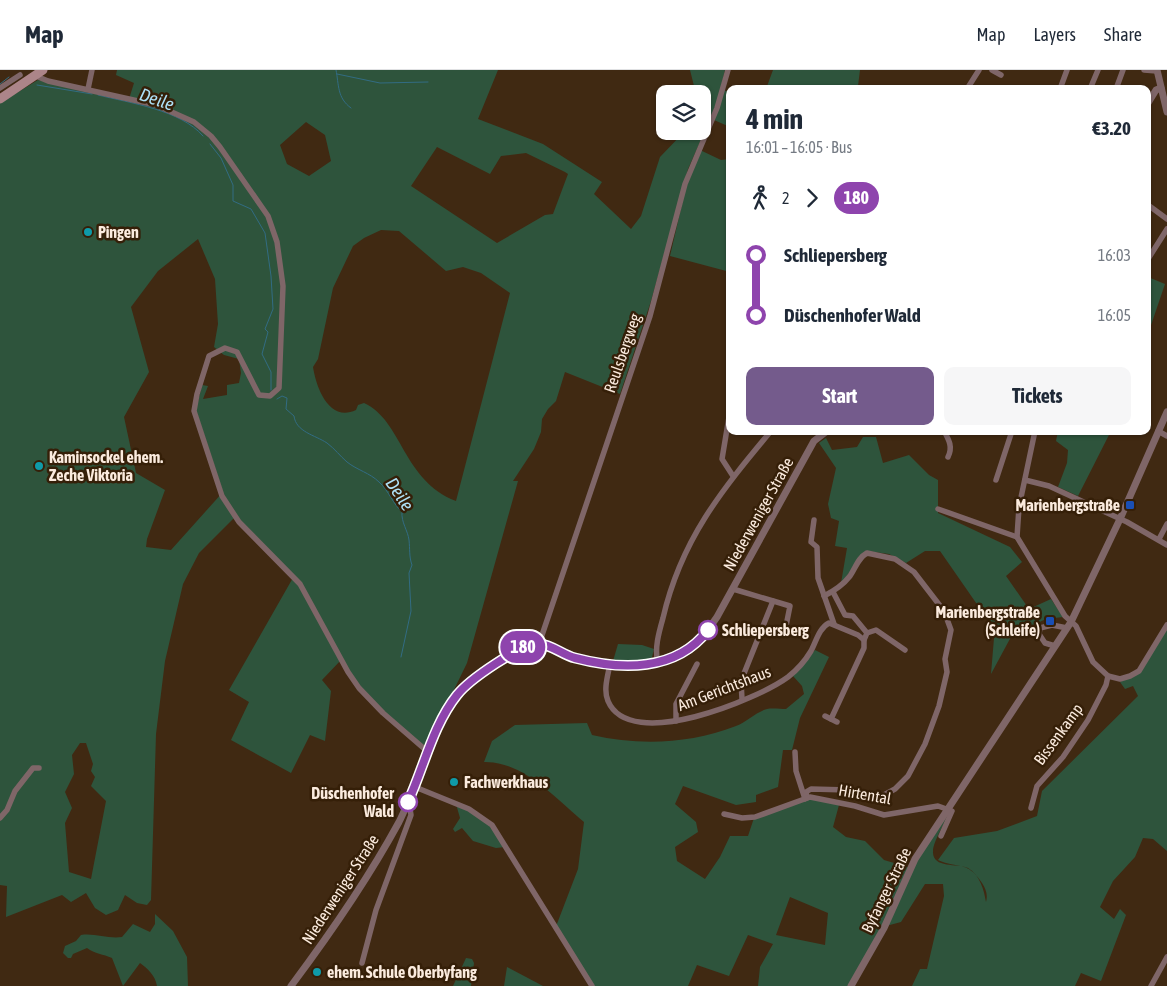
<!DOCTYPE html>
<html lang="en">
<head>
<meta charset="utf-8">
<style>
	body { margin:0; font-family:"Asap Condensed",sans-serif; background:#f6f6f7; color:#1f2937; height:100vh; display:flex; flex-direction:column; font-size:19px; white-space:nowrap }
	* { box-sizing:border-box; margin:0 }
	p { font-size:16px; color:#747a83 }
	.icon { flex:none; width:28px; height:28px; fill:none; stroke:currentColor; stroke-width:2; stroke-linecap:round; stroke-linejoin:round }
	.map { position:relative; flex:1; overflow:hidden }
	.panel { position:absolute; left:726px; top:15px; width:425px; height:350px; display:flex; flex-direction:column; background:#fff; border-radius:10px; box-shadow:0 1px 4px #0004 }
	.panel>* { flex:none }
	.badge { padding:0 10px; border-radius:16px; font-size:18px; line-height:32px }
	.fabs { position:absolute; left:656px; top:15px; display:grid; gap:10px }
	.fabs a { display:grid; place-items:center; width:55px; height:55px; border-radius:10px; background:#fff; box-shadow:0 1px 4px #0004; font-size:25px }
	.map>.badge { position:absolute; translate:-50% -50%; box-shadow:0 0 0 2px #fff }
	.legs { display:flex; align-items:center; gap:8px; height:55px; padding:0 20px; font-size:16px }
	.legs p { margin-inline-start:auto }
	.headline { display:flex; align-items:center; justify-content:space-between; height:85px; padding:0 20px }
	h1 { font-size:28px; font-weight:700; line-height:38px }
	.primary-button { display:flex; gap:10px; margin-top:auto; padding:10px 20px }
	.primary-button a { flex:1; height:58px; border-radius:10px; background:#745b8c; color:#fff; font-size:20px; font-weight:700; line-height:58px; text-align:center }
	.primary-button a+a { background:#f6f6f7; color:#1f2937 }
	ul { padding:0 20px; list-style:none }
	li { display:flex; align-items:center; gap:18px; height:60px; font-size:19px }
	li i { display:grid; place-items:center; width:8px; height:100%; margin:0 6px; background:currentColor }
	li i::after { content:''; width:12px; height:12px; margin:-6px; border:4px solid; border-radius:50%; background:#fff }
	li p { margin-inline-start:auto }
	li:first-child i { background:linear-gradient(#0000 50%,currentColor 0) }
	li:last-child i { background:linear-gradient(currentColor 50%,#0000 0) }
	header { display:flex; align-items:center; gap:30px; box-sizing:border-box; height:70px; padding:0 25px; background:#fff; border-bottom:1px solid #e0e1e3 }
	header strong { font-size:24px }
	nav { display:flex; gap:28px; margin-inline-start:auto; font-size:18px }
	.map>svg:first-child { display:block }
</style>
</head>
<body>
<header>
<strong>Map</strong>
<nav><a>Map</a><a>Layers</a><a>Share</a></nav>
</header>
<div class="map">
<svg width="1167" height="916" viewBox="0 0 1167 916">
	<rect width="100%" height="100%" fill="#402912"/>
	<g fill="#2e543c" fill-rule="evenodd">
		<path d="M117,0H498L478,49L543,74L602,112L594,124L631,159L641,146L660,87L685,61H702V24H696L690,0H725L717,34L688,99L651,231L620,324L565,302L556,331L548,339L542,349L541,362L534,379L513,411H518L467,593L428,673L423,675L372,632L341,590L322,610L331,621L325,671L310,665L291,703L231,670L249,632L229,620L294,506L235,447L199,483L183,514L165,591L156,664L151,830L147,835L137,833L125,825L118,840L106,845L95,838L86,823L71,832L62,825L6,847L7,816L0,815V33L38,10L129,29L134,13L116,5ZM306,52L325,65L331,91L309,106L287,94L280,75ZM437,77L490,104L501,86L526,83L565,102L568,104L553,144L545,145L497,173L411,116ZM381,160L399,161L446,201L463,197L481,203L510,223L456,431C402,410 403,351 364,333L358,335L356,340C329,353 316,317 313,297L318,289L333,218L353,176L364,168ZM198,169L215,209L218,254L214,277L224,285L239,289L241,303L239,313L227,315V325L203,329L208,316L202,315L196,340L223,422L171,480L146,477L147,469L165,420L136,403L124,347L149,302L131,237L158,201ZM80,673H86L93,694L91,701L95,707L91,716L106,731L91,809L69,802L65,753L72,738L65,722L74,704L72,685Z"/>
		<polygon points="773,0 860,0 858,16 890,19 766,19"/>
		<polygon points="724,20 730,23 730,57 714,50"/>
		<polygon points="700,80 721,90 730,89 730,202 670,186 686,117"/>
		<polygon points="1148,207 1165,214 1148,264"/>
		<polygon points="1058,361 1111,361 1078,426 1058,417 1067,393 1068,380 1056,371"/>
		<polygon points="863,367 876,367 883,393 909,385 929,405 938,410 938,443 1010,477 1022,492 1006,506 1029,539 1051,529 1063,547 1046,549 1012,565 991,604 995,556 990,553 940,481 925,481 906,493 889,484 867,481 841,513 847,478 835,476 839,451 831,448 828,434 836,398 819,373 826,368 832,380 857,377"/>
		<path d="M1167,559V781L1153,769L1143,768L1135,787L1113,811L1100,837L1114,849L1120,839L1126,845L1101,911L1081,903L1075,916H912L920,899H927L944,826L943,814H925L901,852L886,856L852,916H758L760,897L773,874L748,865L729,906L697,895L688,916H590L555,859L578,799L584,752C556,729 523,691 484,692L492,671L515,655L587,653L592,665C640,676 689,674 736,656C747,652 756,642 767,639C772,638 781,639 786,639L804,624L802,616L793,606L815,580L829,587L800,648L792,680H783L778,717L756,725V732L736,735L683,716L675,734L696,752L698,762L675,777L677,791L705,809L720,787L730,766H748L754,748L807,728L839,735L833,757L846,767L865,771L884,790L911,798L948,744C945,753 933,772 933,781C932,799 957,793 968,798C980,805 984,820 986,832C988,825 986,819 982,813C967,790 958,799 938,790L954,768L997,761L1037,746L1042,721L1138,626L1133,616L1125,619L1120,612L1141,600ZM790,827L828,843L825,875L776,865Z"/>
		<polygon points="618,574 642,575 654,579 651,591 645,593 613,591"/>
		<polygon points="456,734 489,752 505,777 496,778 473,771 462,758 455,762 453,759 460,748"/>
		<path d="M155,844L173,861L187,887L188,916H157C155,905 148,899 140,893L123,916L112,888C103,884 95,884 87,878L73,884L71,888H68L63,883L65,876L76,871L81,865C95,863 108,869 122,867L133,854L150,862L155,854Z"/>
		<polygon points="466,888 472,889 474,893 471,916 453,916"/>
		<polygon points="507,897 543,916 504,916"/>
	</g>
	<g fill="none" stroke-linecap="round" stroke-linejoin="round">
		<g stroke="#326c83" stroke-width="1">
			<path d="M336,0C339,15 337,28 351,38"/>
			<polyline points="337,4 380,13 428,12"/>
			<polyline points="0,14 9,7"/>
			<polyline points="37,15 92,24"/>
			<path d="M98,25C130,33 181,40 203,66"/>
			<polyline points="210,74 221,88 233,115 233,131 251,139 265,163 271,206 273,239 265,259 268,262 262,284 271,302 271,320"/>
			<path d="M277,329L282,326L287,328L286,339L294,346C296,362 315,365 327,373C335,379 340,386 347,392C357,400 370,403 379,412C389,421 393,434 402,442C401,452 408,461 409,470C410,479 409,487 412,495L409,503L411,541L401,587"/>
		</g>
		<g stroke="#7f6668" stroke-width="5.5">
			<polyline points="992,0 1001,5"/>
			<polyline points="1144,0 1157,1"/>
			<polyline points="36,6 48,11 156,35 194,52 211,66 220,77 268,146 277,172 283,216 279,318 270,326 259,325 237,282 225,278 209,286 197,324 194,341 222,426 239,452 300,514 348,602 359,618 383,643 428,682"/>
			<polyline points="0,18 20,5"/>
			<polyline points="88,19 92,0"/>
			<polyline points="967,19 979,0"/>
			<polyline points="1060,19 1067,0"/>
			<polyline points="1090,19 1098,0"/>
			<polyline points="1116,19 1123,0"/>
			<polyline points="1148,135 1167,149"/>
			<polyline points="1148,189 1167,159"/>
			<polyline points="730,341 722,389 733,406"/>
			<path d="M944,361C949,370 953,377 948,387"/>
			<polyline points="1035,361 1019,437 1017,467 1065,546 1076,556 1093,592 1108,606 1120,609 1130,606 1139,601 1167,555"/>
			<polyline points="1158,361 1167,366"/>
			<polyline points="996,410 1012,361"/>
			<polyline points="1025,410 1049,416 1127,452 1167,475"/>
			<polyline points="938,439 1017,467"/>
			<polyline points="814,450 811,472 817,477 818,508 834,554"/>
			<polyline points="1159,469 1167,454"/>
			<polyline points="733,519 790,536 786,556"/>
			<polyline points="833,522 845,545 853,546 867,563"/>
			<polyline points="539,574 650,246 685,114 717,38 728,0"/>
			<polyline points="1055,576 1045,573 1039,564 1040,558 1052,555 1067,558"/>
			<path d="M658,593C654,579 659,562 663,548C681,470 721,421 771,361"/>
			<path d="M610,594C608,605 603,620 608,631C630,683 758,629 788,607C797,600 805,591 811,581C816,572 819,558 829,553L858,565L864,570L867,563L876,560L905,580"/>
			<polyline points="742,629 741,611 773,531"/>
			<polyline points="825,646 837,652"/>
			<polyline points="831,649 864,578 864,570"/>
			<polyline points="676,651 676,634 697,594"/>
			<polyline points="795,682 796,701 805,729"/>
			<polyline points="415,717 469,739 492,755 592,916"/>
			<path d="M807,728L806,722L811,719L848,720L882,726L895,719L908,706L925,674L939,636L947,602L945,589L951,560L944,541L914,502L895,489L867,483C858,488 856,497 850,506C843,515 834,521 824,526"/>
			<polyline points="1031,738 1037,716 1063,687 1088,650 1106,615 1108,606"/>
			<polyline points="724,744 742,748 755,747 810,727 855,736 884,745 938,736 952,741 941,766"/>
			<polyline points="0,748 7,740 15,721 33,698 39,698"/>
			<polyline points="362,893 376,840 411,745 410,739 407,735"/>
			<polyline points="1151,916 1167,887"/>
		</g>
		<g stroke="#7f6668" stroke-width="7">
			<polyline points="1157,0 1167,42"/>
			<polyline points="1148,33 1156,20 1161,18"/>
			<polyline points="866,361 879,361"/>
			<path d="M291,916C330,864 368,809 399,752C418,715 433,651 459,622C472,608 492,596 508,586C540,564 544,579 574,588C585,591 596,592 607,593C657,601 689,589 717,547L814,371L827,361"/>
			<polyline points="851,916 884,858 915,789 1071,552 1120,449 1167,342"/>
		</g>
		<polyline stroke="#ac8589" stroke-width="9" points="0,29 43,0"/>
	</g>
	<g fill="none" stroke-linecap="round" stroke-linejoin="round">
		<defs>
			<path id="line-1" d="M408,732C424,697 433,655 457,625C469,610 521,573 540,574C552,575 563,585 575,588C621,600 676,602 708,560"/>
		</defs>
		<use href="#line-1" stroke="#fff" stroke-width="11"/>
		<use href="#line-1" stroke="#8e44ad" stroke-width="8"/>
	</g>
	<g fill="#0f9aa8" stroke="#351f08" stroke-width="2">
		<circle cx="88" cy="162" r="5"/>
		<circle cx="39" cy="396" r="5"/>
		<circle cx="454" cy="712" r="5"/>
		<circle cx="317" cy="902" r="5"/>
	</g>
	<g fill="#1a4fb4" stroke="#351f08" stroke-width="2">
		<rect x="1125" y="430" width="10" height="10" rx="2.5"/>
		<rect x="1045" y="546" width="10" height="10" rx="2.5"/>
	</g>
	<g fill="#fff" stroke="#8e44ad" stroke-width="2.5">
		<circle cx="708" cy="560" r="9"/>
		<circle cx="408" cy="732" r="9"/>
	</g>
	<g text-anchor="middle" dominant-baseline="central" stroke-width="5" stroke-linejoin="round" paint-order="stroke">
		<g font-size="16" font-weight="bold" fill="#fbebde" stroke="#351f08" text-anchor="start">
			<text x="98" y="162">Pingen</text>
			<text x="49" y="387">Kaminsockel ehem.<tspan x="49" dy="18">Zeche Viktoria</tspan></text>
			<text x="1120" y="435" text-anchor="end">Marienbergstraße</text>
			<text x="1040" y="542" text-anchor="end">Marienbergstraße<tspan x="1040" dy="18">(Schleife)</tspan></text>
			<text x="464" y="712">Fachwerkhaus</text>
			<text x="327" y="902">ehem. Schule Oberbyfang</text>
		</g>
		<g font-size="16" fill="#fbebde" stroke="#351f08">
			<text transform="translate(622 283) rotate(-71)">Reulsbergweg</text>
			<text transform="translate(758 444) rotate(-61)">Niederweniger Straße</text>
			<text transform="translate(724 618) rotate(-21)">Am Gerichtshaus</text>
			<text transform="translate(1058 664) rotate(-54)">Bissenkamp</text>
			<text transform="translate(865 724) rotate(10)">Hirtental</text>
			<text transform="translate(340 819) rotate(-57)">Niederweniger Straße</text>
			<text transform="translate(886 820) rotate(-64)">Byfanger Straße</text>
		</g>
		<g font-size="16" font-weight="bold" fill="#fbebde" stroke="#351f08" text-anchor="start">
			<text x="722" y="560">Schliepersberg</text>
			<text x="394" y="723" text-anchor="end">Düschenhofer<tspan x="394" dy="18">Wald</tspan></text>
		</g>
		<g font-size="18" font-style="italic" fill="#aee1f7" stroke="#351f08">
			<text transform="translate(157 29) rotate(19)">Deile</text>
			<text transform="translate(400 424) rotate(56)">Deile</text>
		</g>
	</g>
</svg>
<div class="fabs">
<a><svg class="icon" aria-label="layers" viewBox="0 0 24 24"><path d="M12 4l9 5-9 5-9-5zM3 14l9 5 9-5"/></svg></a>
</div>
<b class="badge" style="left:523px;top:577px;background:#8e44ad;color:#fff">180</b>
<section class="panel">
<div class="headline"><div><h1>4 min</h1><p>16:01 – 16:05 · Bus</p></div><b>€3.20</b></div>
<div class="legs"><svg class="icon" aria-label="walk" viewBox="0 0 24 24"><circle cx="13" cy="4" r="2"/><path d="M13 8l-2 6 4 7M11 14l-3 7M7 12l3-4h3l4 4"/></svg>2<svg class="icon" aria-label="forward" viewBox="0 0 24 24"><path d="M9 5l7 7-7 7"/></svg><b class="badge" style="background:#8e44ad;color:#fff">180</b></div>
<ul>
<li><i style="color:#8e44ad"></i><b>Schliepersberg</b><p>16:03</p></li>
<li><i style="color:#8e44ad"></i><b>Düschenhofer Wald</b><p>16:05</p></li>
</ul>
<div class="primary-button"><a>Start</a><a>Tickets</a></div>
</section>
</div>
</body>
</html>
